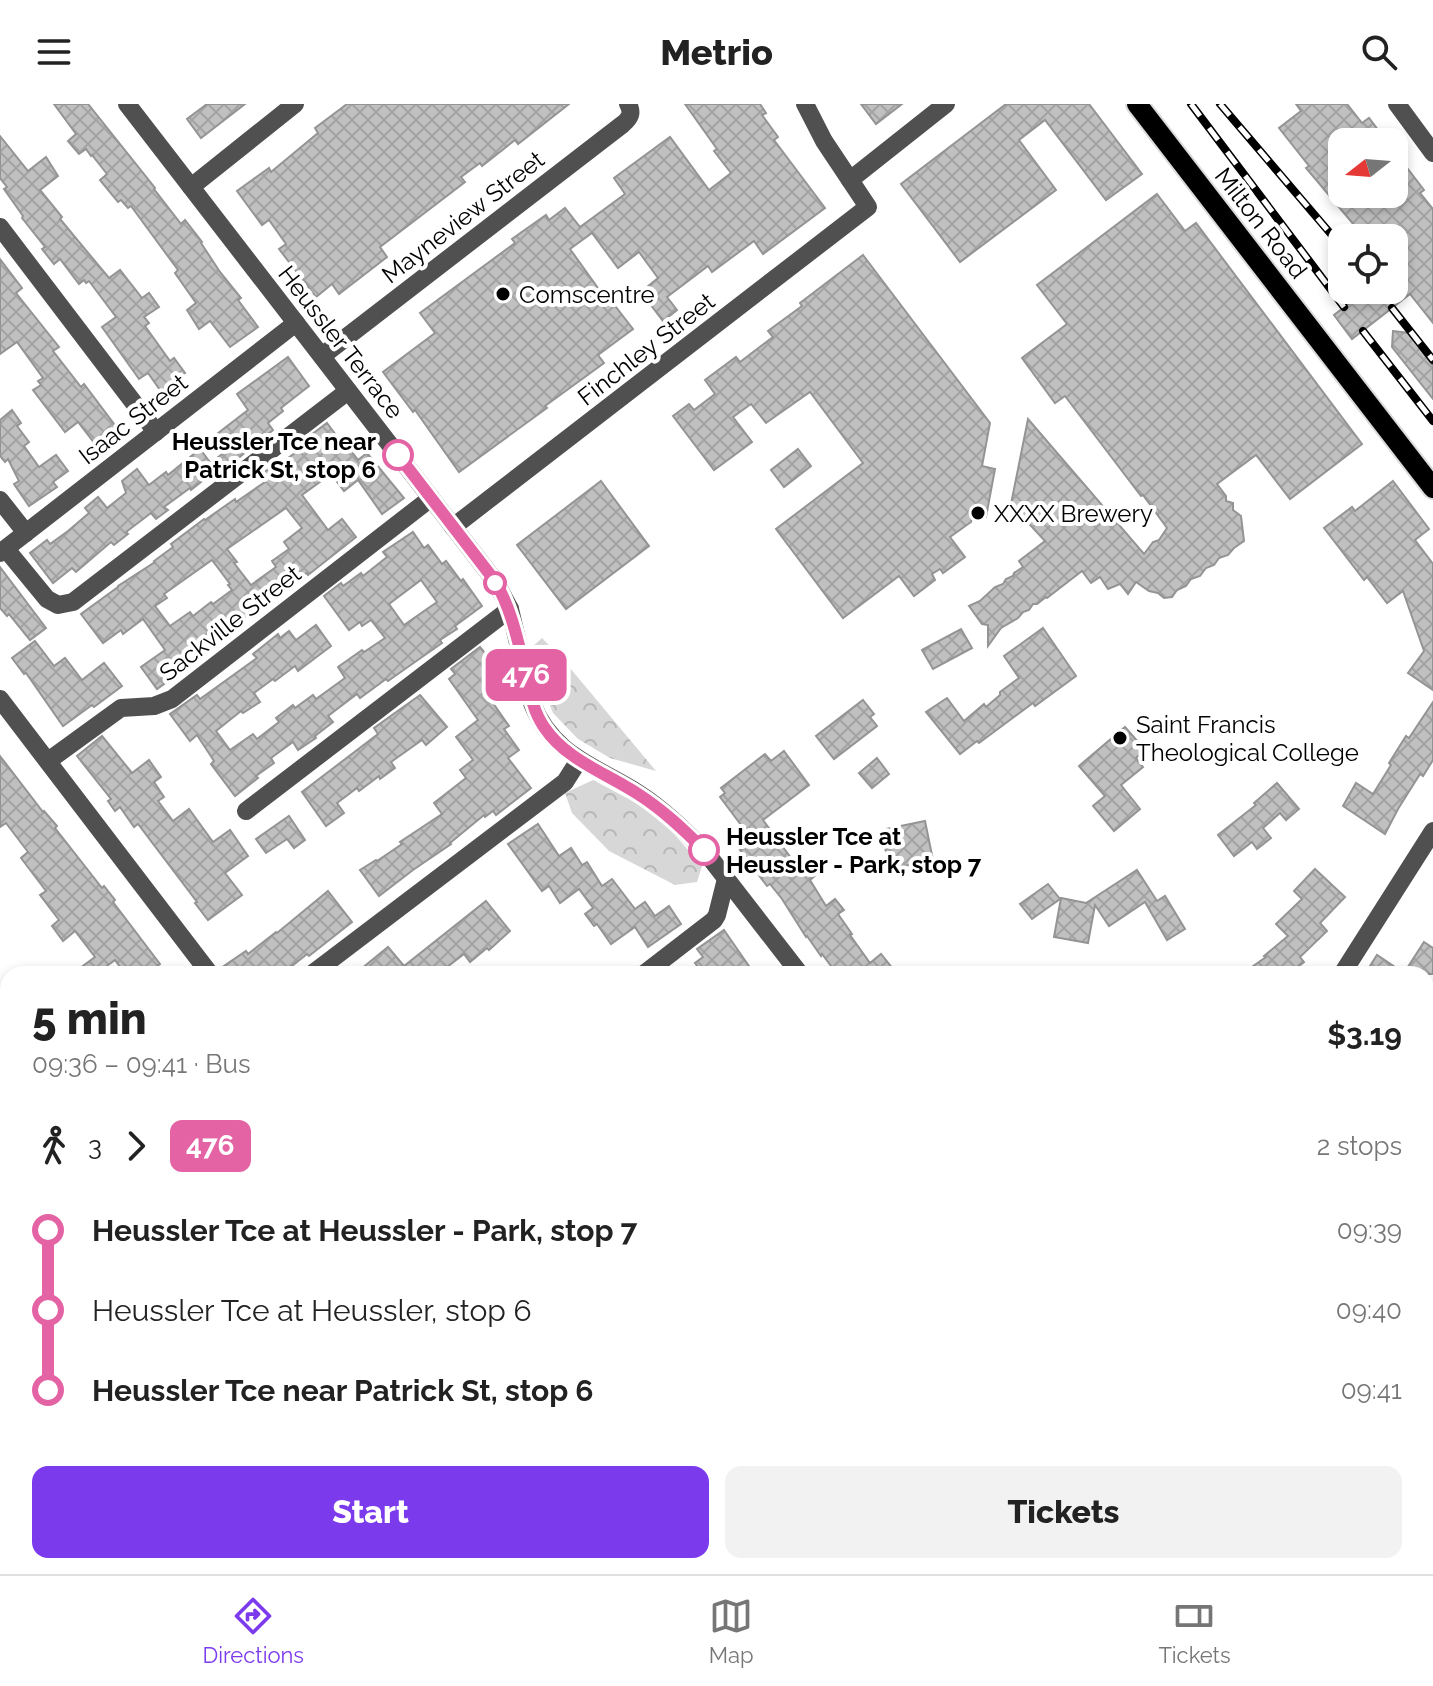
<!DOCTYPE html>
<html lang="en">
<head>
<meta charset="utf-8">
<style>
	body { margin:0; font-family:Raleway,sans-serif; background:#f2f2f2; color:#222; height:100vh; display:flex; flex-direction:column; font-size:30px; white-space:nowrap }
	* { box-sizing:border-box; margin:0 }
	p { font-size:26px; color:#767676 }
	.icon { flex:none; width:44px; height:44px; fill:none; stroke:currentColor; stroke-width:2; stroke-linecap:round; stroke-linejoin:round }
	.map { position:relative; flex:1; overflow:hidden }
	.side { position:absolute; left:0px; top:862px; width:1434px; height:608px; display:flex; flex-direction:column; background:#fff; border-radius:24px 24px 0 0; box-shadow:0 4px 12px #0003 }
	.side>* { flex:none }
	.badge { padding:0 16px; border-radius:12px; font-size:28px; line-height:52px }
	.needle { width:52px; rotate:253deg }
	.tools { position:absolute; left:1328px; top:24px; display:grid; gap:16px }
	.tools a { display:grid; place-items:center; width:80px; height:80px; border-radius:16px; background:#fff; box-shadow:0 4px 12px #0003; font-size:40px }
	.map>.badge { position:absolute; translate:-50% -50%; box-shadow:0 0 0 4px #fff }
	.legs { display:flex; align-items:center; gap:12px; height:88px; padding:0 32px; font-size:26px }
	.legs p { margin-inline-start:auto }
	.head { display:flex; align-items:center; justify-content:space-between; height:136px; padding:0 32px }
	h1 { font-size:44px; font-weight:800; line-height:60px }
	.cta { display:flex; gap:16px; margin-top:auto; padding:16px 32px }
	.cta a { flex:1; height:92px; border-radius:16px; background:#7c3aed; color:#fff; font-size:32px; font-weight:800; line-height:92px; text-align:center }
	.cta a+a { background:#f2f2f2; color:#222 }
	ul { padding:0 32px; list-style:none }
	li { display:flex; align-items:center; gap:28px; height:80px; font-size:30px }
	li i { display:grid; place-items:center; width:12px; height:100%; margin:0 10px; background:currentColor }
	li i::after { content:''; width:20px; height:20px; margin:-10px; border:6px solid; border-radius:50%; background:#fff }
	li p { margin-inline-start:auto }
	li:first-child i { background:linear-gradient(#0000 50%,currentColor 0) }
	li:last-child i { background:linear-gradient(currentColor 50%,#0000 0) }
	header { display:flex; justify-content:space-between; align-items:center; height:104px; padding:0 32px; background:#fff; font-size:36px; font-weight:800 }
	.dock { display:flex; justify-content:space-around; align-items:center; height:112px; border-top:2px solid #e0e0e0; background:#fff; font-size:22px; color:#767676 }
	.dock a { display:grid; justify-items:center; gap:4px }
	.dock .active { color:#7c3aed }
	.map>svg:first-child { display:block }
</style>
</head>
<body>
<header><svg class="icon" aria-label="menu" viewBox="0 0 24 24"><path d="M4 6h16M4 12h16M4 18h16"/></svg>Metrio<svg class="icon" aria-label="search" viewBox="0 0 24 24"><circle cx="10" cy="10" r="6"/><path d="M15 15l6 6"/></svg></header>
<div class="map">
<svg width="1433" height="1470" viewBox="0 0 1433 1470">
	<defs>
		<pattern id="forest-crowns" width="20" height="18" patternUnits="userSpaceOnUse" patternTransform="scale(2)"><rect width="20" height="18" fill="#d7d7d7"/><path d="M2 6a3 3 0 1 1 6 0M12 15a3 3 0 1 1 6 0" fill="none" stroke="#b7b7b7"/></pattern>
		<pattern id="building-cross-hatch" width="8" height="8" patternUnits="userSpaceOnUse" patternTransform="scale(2)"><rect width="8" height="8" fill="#c0c0c0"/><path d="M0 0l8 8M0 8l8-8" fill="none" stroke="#a3a3a3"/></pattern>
	</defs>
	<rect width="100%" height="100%" fill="#fff"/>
	<g fill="url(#forest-crowns)">
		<polygon points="542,534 565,558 656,667 610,654 578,635 553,609 537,569 532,543"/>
		<polygon points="593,676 657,710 702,762 697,778 675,781 609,747 572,709 565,689"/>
		<polygon points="1096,1462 1412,1462 1420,1468 1418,1470 1095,1470"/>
	</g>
	<g fill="url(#building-cross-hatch)" stroke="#949494" stroke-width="2" fill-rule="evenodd">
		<polygon points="54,0 88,0 155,84 154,85 181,120 185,116 202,138 201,139 220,168 241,194 238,196 258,223 230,243 210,217 199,225 187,206 196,199 175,169 178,166 131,102 128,104 121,96 118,98 100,76 107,70 92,51 91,52 86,45 79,50 68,37 76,30"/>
		<polygon points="207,0 245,0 201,34 187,15"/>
		<polygon points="347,0 569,0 518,40 515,36 482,62 480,59 461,73 465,78 380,143 387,153 339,190 332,180 316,193 279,145 286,140 269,116 262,121 237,87 269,64 271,68 318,29 315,24"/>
		<polygon points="685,0 760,0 766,9 762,11 778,33 774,36 825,104 763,150 754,137 712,168 708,162 667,193 677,206 663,217 641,188 658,174 639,148 618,164 592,129 570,145 603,191 605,189 633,225 598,251 604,259 545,302 547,304 459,368 415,306 413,308 383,268 435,229 420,209 515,139 512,135 546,111 549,116 565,104 580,123 625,90 614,74 670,33 709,86 731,69 714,47 717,45"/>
		<polygon points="861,0 902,0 876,20"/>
		<polygon points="1006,0 1089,0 1142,70 1106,96 1045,16 1019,36 1056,86 960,158 901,80"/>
		<polygon points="1296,0 1347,0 1362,19 1369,14 1387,38 1342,38 1342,90 1394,90 1394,47 1424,86 1420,89 1433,105 1433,219 1410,190 1352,235 1334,211 1367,186 1394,186 1394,134 1365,134 1306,64 1309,62 1279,24 1301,7"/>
		<polygon points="0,32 28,67 46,53 58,72 40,86 62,113 60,115 109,174 120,166 142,194 149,189 159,203 144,213 149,219 145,222 170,257 174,254 185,269 180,272 184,279 165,293 148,269 139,275 102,223 116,213 89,177 86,179 84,176 79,180 60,155 54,160 42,145 45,143 22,114 23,112 4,85 7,83 0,74"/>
		<polygon points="1157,90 1185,127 1196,119 1362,340 1290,395 1256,351 1217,380 1226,392 1226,397 1233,399 1233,406 1241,412 1244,437 1234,444 1228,451 1219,454 1214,461 1206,464 1200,472 1191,475 1186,482 1177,486 1172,493 1164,494 1158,489 1149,487 1136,478 1128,490 1120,480 1108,485 1100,473 1091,479 1082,467 1047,494 1046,493 1037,500 1033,500 1029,506 1023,508 1018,514 1001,524 988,542 988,521 982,520 969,502 980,497 995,483 1003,480 1006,475 1013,472 1014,469 1023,463 1019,457 1045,437 1011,400 1028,315 1144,450 1153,438 1159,436 1167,424 1143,391 1141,392 1065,292 1055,299 1022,254 1067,220 1037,181"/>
		<polygon points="863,151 990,319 982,362 995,365 986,413 973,410 971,418 950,433 965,453 943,469 940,465 932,470 935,476 914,492 899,472 843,514 776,425 863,359 810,288 766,319 751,300 733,313 752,338 714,366 673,312 689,300 694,306 715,290 705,276 736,253 740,258 773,233 768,227 802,202 800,199"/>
		<polygon points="0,155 22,184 16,189 59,243 53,247 81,283 84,280 117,324 114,327 118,331 99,345 78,318 65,328 33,286 41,281 38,277 43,274 17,238 0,250"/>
		<polygon points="1393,227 1409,229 1433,262 1433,295 1392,243"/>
		<polygon points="288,253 309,282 281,304 283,307 268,319 273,326 225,365 217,354 229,345 217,330 248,306 237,290"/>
		<polygon points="12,306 21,319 17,322 29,338 24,342 39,363 56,351 68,367 53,378 57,383 29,402 14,380 19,377 8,355 5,358 0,352 0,316"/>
		<path d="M327,319L339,335L341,333L358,356L367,349L404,394L382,410L358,376L344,387L331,370L302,391L328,426L342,415L356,433L308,471L307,469L289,481L287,478L262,497L264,499L231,524L232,527L199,554L191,544L170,559L178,570L157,585L141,563L165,546L143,515L123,530L121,526L103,539L81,510L118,483V482L155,458L154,457L173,443L171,440L204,415L205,416L235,395L236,398L265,378L260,371L276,360L277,362L310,338L307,334ZM286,404L302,424L284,438L289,445L272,457L276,463L251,481L234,459L237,458L227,445ZM212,456L230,480L228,481L232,486L213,500L211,498L193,512L190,508L170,522L155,502L167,494L164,490Z"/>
		<polygon points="200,345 216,366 191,386 190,384 164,403 168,406 156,415 151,409 126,428 128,430 114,441 111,438 76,468 72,464 53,479 30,449 47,436 50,440 68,427 89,409 85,404 98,393 107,404 126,389 122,377 137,365 149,381 166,368 168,371"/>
		<polygon points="798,345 811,362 784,383 771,366"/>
		<polygon points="601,377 649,442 566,505 517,441"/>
		<polygon points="1393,377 1429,425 1415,436 1433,460 1433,586 1408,569 1424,547 1403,487 1387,499 1367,473 1364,476 1324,424 1352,403 1355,407"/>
		<path d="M413,428L424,444L428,441L442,460L446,457L461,477L463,475L482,502L455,522L457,525L440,536L442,539L405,565L388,577L386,575L360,594L357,590L328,612L333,618L315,632L316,634L298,646L293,638L271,654L274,659L256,672L258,674L235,692L211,660L214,657L197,631L190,637L170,610L197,591L200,595L257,554L253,550L278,530L280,534L289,527L296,536L316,521L331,542L298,567L295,562L275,577L273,575L254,589L260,598L243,609L241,607L216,627L230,646L253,630L257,635L279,618L276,614L293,601L295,604L313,591L316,595L345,574L338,563L362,546L364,548L385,534L371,516L362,522L360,518L349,526L324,492L341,479L343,482L361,469L363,472L387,453L383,448ZM421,476L437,498L404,521L389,500Z"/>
		<polygon points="0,463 46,524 30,536 9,510 7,512 0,504"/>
		<polygon points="1043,524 1076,572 1035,602 1033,599 979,639 977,637 960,650 926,608 947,594 964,617 984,600 986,603 1000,591 1000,588 1019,574 1004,552"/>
		<polygon points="961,525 972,544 933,565 922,546"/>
		<polygon points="35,537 54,562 65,554 82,576 104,559 122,582 94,603 92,601 63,622 26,569 24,570 12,554"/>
		<polygon points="480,543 493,559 484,566 503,592 493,599 509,622 504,625 519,646 508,654 531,684 496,711 493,707 485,713 484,711 450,739 451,740 413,766 379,792 360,766 376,756 377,757 402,740 400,738 442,710 434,699 466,674 460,666 473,656 456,633 478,616 449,575 455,570 451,565"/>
		<polygon points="420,591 447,623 426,641 422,636 391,658 395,664 380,675 379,672 359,687 357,684 337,699 344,709 326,722 302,688 378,630 374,624"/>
		<polygon points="863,596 874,610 870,613 877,622 834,655 816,632"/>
		<polygon points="1433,598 1433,656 1423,672 1420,670 1398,705 1385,730 1343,702 1356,679 1373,690 1391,661 1389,659 1406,632 1409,634"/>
		<polygon points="1125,623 1145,646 1136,654 1143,663 1121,681 1140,705 1114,727 1093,702 1105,692 1079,662"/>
		<polygon points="102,632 132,669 149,656 161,673 154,678 164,693 158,697 173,717 189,705 213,738 230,726 248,752 225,769 242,791 208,816 195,799 197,798 138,720 134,723 120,703 115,707 108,697 111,695 77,652"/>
		<polygon points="784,647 809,681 763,716 797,762 805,756 816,771 810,776 826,802 835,795 844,806 838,810 852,830 850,831 870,859 881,850 897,870 837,870 822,850 821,852 807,832 806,833 782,795 770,780 767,782 740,746 753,737 720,693 725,689 721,684 765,650 771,657"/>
		<polygon points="0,652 43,708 44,707 57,722 55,724 102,784 104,782 115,796 113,798 160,860 146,870 125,870 115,856 96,870 72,870 95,853 75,827 63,837 52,822 59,816 40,791 46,787 21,754 28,748 6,719 0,723"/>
		<polygon points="877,654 889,670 872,684 859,669"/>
		<polygon points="1277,679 1299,705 1286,716 1280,709 1263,724 1271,734 1257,745 1252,738 1234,752 1218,731 1256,701 1254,699"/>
		<polygon points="289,712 305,736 294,744 287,735 266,749 256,735"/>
		<polygon points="925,717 933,756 890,765 881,726"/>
		<polygon points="538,720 559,752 571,744 582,761 587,758 602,782 612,775 635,805 645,798 655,812 669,802 681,820 648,843 635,823 611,840 597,820 594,822 585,810 593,804 579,785 560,799 549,782 542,787 508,740"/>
		<polygon points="1315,765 1345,793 1320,819 1327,827 1300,853 1304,858 1289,870 1242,870 1266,853 1264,852 1288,832 1276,820 1302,795 1294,787"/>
		<polygon points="1137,766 1157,797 1165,792 1185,825 1167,836 1145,798 1109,822 1095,801 1088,839 1054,833 1061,794 1086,799"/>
		<polygon points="1048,780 1060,795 1032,815 1020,800"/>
		<polygon points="328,787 352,818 309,852 307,850 282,870 230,870 224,862 246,847 248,850 276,828 277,829"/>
		<polygon points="486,797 510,827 489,846 487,844 470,858 464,850 438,870 355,870 388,843 404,862"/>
		<polygon points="724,826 751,865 745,870 703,870 695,859 703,853 697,845"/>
		<polygon points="1424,838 1433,844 1433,870 1365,870 1377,851 1404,869"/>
	</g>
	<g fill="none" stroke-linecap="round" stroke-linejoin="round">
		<g stroke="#d9d9d9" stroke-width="24" stroke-dasharray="24 12" stroke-linecap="butt">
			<polyline points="0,1208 8,1214"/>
			<polyline points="0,1251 8,1257"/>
			<polyline points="304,1462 315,1470"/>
			<polyline points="361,1462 373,1470"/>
		</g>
		<defs>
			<polyline id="major" points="1137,0 1433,384"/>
		</defs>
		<use href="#major" stroke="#dbdbdb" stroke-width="24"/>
		<g stroke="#505050" stroke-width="18">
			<path d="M127,0L495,477L510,505L532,599C552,651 595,662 638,689C663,705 683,725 704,746L800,870"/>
			<polyline points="1397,0 1433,49"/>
			<polyline points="850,76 946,0"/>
			<polyline points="191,83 295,0"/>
			<polyline points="0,123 156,328"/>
			<path d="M322,252L623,20C630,14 633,9 628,0"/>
			<polyline points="0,396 26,429"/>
			<polyline points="453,423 868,103 824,37 805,0"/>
			<polyline points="6,445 47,495 58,501 73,498 348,287"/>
			<polyline points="0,449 296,219"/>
			<polyline points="0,595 210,870"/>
			<polyline points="48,657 121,604 154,602 172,595 431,394"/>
			<polyline points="246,707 510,505"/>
			<polyline points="312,870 565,678 579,656"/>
			<polyline points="644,870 714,816 717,811 726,775"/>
			<polyline points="1342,870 1433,727"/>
			<polyline points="0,945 8,956"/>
			<polyline points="1426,1034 1433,1038"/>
			<polyline points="1426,1178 1433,1183"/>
			<polyline points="0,1307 8,1301"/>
			<polyline points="1426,1450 1433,1455"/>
			<polyline points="396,1462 402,1470"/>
			<polyline points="625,1462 631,1470"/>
			<polyline points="85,1470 96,1462"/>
			<polyline points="783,1470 790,1462"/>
			<polyline points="1079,1470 1080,1462"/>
		</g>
		<use href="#major" stroke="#000" stroke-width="20"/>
		<defs>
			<g id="rail">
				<polyline points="1191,0 1344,203"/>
				<polyline points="1220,0 1342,143"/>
				<polyline points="1392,204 1433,256"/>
				<polyline points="1363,227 1433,317"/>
			</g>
		</defs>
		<use href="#rail" stroke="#000" stroke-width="8"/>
		<use href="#rail" stroke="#fff" stroke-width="5" stroke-dasharray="15" stroke-linecap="butt"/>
	</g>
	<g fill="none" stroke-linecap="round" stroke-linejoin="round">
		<defs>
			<path id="line-1" d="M398,351L495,477C512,506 518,538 526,570C530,589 533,607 544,623C566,656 606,669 638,690C663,706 683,725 704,746"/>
		</defs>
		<use href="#line-1" stroke="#fff" stroke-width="18"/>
		<use href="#line-1" stroke="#e463a4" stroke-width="12"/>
	</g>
	<g fill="#000" stroke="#fff" stroke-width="3">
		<circle cx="503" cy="190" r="8"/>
		<circle cx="978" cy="409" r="8"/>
		<circle cx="1120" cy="634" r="8"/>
	</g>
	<g fill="#fff" stroke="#e463a4" stroke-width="4">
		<circle cx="398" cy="351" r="14"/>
		<circle cx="495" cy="479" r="10"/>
		<circle cx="704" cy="746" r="14"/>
	</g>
	<g text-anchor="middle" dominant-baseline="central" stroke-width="8" stroke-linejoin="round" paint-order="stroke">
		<g font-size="24" fill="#000" stroke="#fff">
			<text transform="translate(463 113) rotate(-38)">Mayneview Street</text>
			<text transform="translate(1261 119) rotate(52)">Milton Road</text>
			<text transform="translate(341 238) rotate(52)">Heussler Terrace</text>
			<text transform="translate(646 245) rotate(-38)">Finchley Street</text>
			<text transform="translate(133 315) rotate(-38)">Isaac Street</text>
			<text transform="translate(230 519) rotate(-38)">Sackville Street</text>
		</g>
		<g font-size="24" fill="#000" stroke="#fff" text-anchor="start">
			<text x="519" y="190">Comscentre</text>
			<text x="994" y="409">XXXX Brewery</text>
			<text x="1136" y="620">Saint Francis<tspan x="1136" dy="28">Theological College</tspan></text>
		</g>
		<g font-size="24" font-weight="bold" fill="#000" stroke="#fff" text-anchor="end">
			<text x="376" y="337">Heussler Tce near<tspan x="376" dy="28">Patrick St, stop 6</tspan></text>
			<text x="726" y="732" text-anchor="start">Heussler Tce at<tspan x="726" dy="28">Heussler - Park, stop 7</tspan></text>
		</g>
	</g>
</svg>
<div class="tools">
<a><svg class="needle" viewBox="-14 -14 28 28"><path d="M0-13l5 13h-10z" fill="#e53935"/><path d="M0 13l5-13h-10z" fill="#767676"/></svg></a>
<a><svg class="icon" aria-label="locate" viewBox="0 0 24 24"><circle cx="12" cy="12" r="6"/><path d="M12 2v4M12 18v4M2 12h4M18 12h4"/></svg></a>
</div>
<b class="badge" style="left:526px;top:571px;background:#e463a4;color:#fff">476</b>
<section class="side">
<div class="head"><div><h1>5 min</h1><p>09:36 – 09:41 · Bus</p></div><b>$3.19</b></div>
<div class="legs"><svg class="icon" aria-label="walk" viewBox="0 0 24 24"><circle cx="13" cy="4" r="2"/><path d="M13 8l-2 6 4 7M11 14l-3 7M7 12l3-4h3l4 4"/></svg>3<svg class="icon" aria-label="forward" viewBox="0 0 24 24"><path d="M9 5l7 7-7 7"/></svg><b class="badge" style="background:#e463a4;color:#fff">476</b><p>2 stops</p></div>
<ul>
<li><i style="color:#e463a4"></i><b>Heussler Tce at Heussler - Park, stop 7</b><p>09:39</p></li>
<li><i style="color:#e463a4"></i><span>Heussler Tce at Heussler, stop 6</span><p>09:40</p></li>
<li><i style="color:#e463a4"></i><b>Heussler Tce near Patrick St, stop 6</b><p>09:41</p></li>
</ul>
<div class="cta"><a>Start</a><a>Tickets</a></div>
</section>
</div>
<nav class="dock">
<a class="active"><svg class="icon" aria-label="directions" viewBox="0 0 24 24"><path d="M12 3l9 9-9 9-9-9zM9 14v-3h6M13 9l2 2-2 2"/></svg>Directions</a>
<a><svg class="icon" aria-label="map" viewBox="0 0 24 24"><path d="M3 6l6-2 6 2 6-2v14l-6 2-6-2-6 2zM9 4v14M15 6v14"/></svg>Map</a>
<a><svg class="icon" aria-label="tickets" viewBox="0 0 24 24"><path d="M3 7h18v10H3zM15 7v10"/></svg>Tickets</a>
</nav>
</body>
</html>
